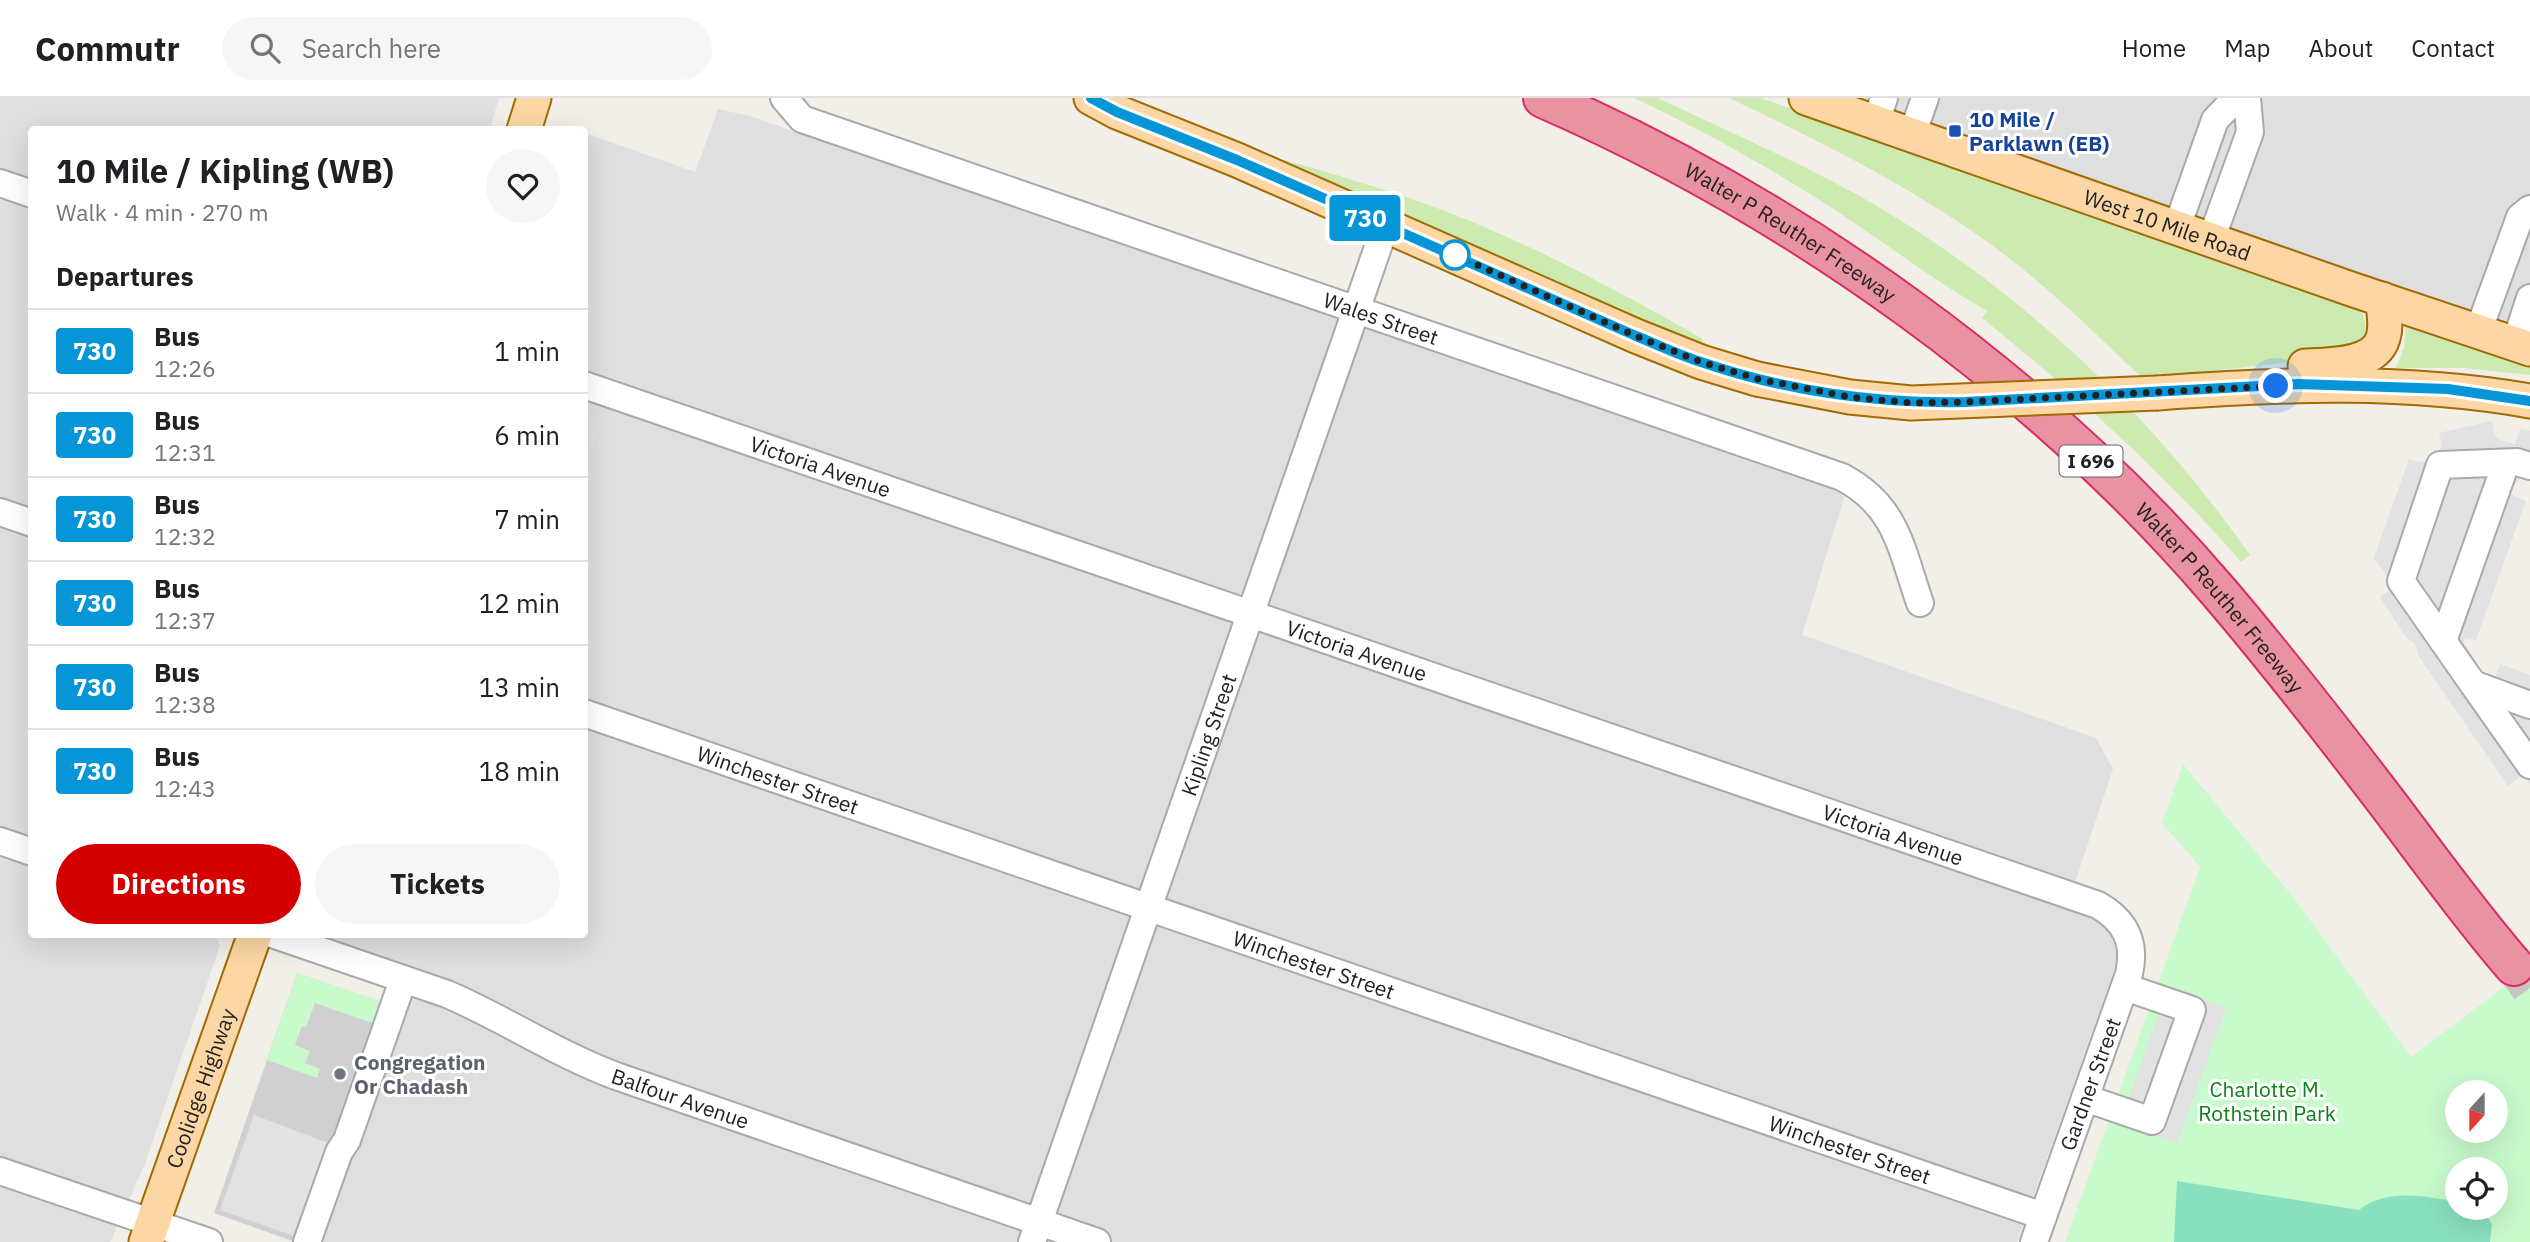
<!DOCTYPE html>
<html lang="en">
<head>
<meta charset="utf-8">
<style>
	body { margin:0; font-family:"IBM Plex Sans",sans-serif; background:#f6f6f6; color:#202124; height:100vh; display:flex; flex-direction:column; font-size:26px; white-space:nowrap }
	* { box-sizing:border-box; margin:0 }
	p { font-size:23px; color:#757577 }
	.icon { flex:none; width:38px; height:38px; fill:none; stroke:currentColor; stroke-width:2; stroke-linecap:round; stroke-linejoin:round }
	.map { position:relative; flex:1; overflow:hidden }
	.side { position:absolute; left:28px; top:28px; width:560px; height:812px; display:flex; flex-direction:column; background:#fff; border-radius:7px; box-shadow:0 7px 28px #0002 }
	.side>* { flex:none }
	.badge { padding:0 14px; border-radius:5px; font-size:24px; line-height:46px }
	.needle { width:46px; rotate:201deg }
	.buttons { position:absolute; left:2445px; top:982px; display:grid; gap:14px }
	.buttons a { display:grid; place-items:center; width:63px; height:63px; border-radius:50%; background:#fff; box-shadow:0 7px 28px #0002; font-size:35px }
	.you { position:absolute; width:35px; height:35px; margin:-18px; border:5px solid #fff; border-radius:50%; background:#1a73e8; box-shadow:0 0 0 10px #1a73e833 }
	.map>.badge { position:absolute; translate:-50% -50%; box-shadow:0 0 0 4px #fff }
	h2 { padding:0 28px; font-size:26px; line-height:63px }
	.round { display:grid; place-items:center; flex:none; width:74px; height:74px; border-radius:37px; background:#f6f6f6 }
	.headline { display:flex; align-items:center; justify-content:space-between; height:119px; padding:0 28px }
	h1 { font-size:33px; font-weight:700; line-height:52px }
	.action { display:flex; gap:14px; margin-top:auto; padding:14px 28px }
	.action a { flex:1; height:80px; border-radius:42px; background:#d40000; color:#fff; font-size:28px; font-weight:700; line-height:80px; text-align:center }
	.action a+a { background:#f6f6f6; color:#202124 }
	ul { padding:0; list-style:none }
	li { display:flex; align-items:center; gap:21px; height:84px; padding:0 28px; border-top:2px solid #e0e0e0 }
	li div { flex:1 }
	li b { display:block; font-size:26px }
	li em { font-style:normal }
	li .badge { min-width:77px; font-weight:700; text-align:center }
	header { display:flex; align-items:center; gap:42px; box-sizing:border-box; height:98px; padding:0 35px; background:#fff; border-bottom:2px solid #e0e0e0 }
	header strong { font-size:33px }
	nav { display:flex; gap:38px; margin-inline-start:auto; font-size:24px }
	.search { width:490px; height:63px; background:#f6f6f6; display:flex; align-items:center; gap:18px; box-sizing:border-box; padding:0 24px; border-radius:38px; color:#757577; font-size:26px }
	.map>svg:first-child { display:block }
</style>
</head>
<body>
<header>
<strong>Commutr</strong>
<div class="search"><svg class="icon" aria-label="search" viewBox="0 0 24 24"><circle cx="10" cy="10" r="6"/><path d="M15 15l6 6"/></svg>Search here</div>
<nav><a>Home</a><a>Map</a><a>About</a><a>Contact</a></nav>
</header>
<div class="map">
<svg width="2530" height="1144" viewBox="0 0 2530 1144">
	<rect width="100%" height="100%" fill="#f2efe9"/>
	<g fill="#e0dfdf">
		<polygon points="0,0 499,0 490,31 32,32 32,836 216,837 220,848 144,1068 110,1144 0,1144"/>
		<polygon points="1842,0 2530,0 2530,240"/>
		<polygon points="718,11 750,18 1845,396 1802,537 2096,640 2113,671 2066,811 2095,822 2111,834 2115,842 2117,864 2017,1144 316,1144 412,872 312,837 584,836 585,35 695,74"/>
	</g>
	<polygon fill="#d0d0d0" points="297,875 400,910 295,1144 214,1115"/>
	<g fill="#cdebb0">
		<path d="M1634,0H1658C1731,35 1807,67 1877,108C2025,196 2151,316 2250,457L2241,464C2163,374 2075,295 1982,220L1987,213C1931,181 1880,141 1826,106C1765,67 1700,31 1634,0Z"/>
		<path d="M1729,0H1761L2359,210C2366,221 2368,231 2362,243L2321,261L2146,280L2140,278C2093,233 2046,187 1993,148C1911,88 1820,44 1729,0Z"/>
		<path d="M1262,56C1327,74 1392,92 1455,117C1541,151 1622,195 1703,241L1700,248L1658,232Z"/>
		<polygon points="2406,226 2530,268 2530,277 2464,270 2396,270 2404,250"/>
	</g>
	<g fill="#c8facc" fill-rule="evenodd">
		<path d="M2183,666L2293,799L2411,959L2530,869V1144H2065L2200,769L2162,725ZM2457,994H2496V1032H2457ZM2457,1071H2496V1110H2457Z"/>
		<polygon points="297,875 389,906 381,928 315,905 306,929 302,928 295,947 310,953 305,965 320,971 317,980 267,962"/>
	</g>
	<path fill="#88e0be" d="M2177,1083L2359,1112C2386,1090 2425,1098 2457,1104V1110H2481L2492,1126L2490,1144H2174Z"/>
	<g fill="#e2e2e2">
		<polygon points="585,315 602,321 589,361 585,359"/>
		<polygon points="2492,323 2494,335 2498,341 2515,346 2521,330 2530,333 2530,379 2520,380 2508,395 2526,403 2476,542 2466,540 2463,543 2486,581 2494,582 2500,566 2530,577 2530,686 2523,677 2508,688 2420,560 2414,544 2407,541 2380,499 2395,489 2374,460 2409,361 2418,364 2429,363 2437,357 2442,347 2439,335"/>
		<polygon points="2168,889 2226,910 2177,1046 2120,1025"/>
		<polygon points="254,1017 336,1048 303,1141 220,1112"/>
	</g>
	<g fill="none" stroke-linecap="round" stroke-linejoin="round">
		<polyline stroke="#c8c6c1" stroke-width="38" stroke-dasharray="38 19" stroke-linecap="butt" points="2514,868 2530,890"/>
		<defs>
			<g id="minor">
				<path id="s1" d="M784,0L802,21L1842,379C1897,408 1901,451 1920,505"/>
				<polyline points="1876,24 1884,0"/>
				<polyline points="1912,37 1925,0"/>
				<polyline points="0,85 32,96"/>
				<polyline points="2177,129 2215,22 2236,0"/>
				<polyline points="2211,142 2250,34 2247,0"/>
				<polyline points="2478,234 2520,119 2530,111"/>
				<polyline points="2515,246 2530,200"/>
				<path id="s2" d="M584,287L2098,807C2126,823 2136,845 2129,876L2034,1144"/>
				<polyline points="2530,368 2517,364 2440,367 2401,483 2473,586 2530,607"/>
				<polyline points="0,414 32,425"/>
				<polyline points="2443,543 2506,365"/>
				<polyline points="2473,586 2530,667"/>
				<path id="s3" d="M584,615L2043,1118"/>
				<polyline points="0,743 32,754"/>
				<path id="s4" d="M272,836L447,896C505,921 557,956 616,978L1097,1144"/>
				<polyline points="2085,1000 2152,1023 2192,912 2125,889"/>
				<polyline points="0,1073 209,1144"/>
				<polyline points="307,1144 339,1054 347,1042 403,882"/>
				<path id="s5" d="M1032,1144L1385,129"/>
			</g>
			<g id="major">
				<polyline points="1091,0 1117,14 1237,62 1636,238 1701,264 1757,281"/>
				<path id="s6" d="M1806,0L2351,191L2530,251"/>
				<polyline points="524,32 534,0"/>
				<path d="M2305,268C2328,267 2375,268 2383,240C2387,227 2384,214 2382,201"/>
				<path d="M2158,295C2283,286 2406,281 2530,303"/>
				<path id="s7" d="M146,1144L255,836"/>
			</g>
			<g id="highway">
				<path id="s8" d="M1543,0C1795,110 2039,284 2218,493C2277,562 2333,634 2388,706C2429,760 2469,816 2514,868"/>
			</g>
		</defs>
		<use href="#minor" stroke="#a9a9a9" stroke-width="30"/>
		<use href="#major" stroke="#a06b00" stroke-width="37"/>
		<use href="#highway" stroke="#dc2a67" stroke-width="42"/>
		<use href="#minor" stroke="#fff" stroke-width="26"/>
		<use href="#major" stroke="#fcd6a4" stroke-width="33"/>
		<use href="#highway" stroke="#e892a2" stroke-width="38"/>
		<defs>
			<polyline id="major-bridge" points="1757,281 1850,299 1911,305 2158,295"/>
		</defs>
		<use href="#major-bridge" stroke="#a06b00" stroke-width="37" stroke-linecap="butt"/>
		<use href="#major-bridge" stroke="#fcd6a4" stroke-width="33"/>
	</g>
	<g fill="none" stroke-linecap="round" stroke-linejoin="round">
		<defs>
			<path id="line" d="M1091,0L1117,14L1237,62L1636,238C1658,247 1679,257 1701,264C1785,293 1877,306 1965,304L2298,286L2448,291L2530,303"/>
		</defs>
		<use href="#line" stroke="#fff" stroke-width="16"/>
		<use href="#line" stroke="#0696d7" stroke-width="10"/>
		<polyline stroke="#222" stroke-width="7" stroke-dasharray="0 12.6" points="1455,157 1636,238 1701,264 1758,281 1850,299 1911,305 1965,304 2276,288"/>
	</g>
	<rect fill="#1a4fb4" stroke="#fff" stroke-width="2.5" x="1948" y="26" width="14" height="14" rx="3.5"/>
	<circle fill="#fff" stroke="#0696d7" stroke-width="3.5" cx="1455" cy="157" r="14"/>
	<circle fill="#6b7280" stroke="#fff" stroke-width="2.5" cx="340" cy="976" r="7"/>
	<g text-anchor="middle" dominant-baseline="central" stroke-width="6" stroke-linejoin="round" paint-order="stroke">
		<rect fill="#fff" stroke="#646464" stroke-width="2" x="2059.5" y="347.5" width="63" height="31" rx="5"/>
		<g font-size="19" font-weight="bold" fill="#222">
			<text x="2091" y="363">I 696</text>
		</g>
		<g font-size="21" font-weight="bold" fill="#164399" stroke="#fff" text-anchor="start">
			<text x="1969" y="21">10 Mile /<tspan x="1969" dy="24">Parklawn (EB)</tspan></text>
		</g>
		<g font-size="21" fill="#222" stroke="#fff">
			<text stroke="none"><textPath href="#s6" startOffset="383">West 10 Mile Road</textPath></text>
			<text stroke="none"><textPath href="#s8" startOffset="282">Walter P Reuther Freeway</textPath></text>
			<text stroke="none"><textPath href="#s1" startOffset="640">Wales Street</textPath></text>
			<text stroke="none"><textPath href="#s2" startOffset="250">Victoria Avenue</textPath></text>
			<text stroke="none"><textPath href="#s8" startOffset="849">Walter P Reuther Freeway</textPath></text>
			<text stroke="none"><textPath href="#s2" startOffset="817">Victoria Avenue</textPath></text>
			<text stroke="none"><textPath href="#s5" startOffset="537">Kipling Street</textPath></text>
			<text stroke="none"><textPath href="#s3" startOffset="205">Winchester Street</textPath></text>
			<text stroke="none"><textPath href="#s2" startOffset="1384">Victoria Avenue</textPath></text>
			<text stroke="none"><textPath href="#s3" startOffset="772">Winchester Street</textPath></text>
			<text transform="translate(2090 986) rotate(-70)">Gardner Street</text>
			<text stroke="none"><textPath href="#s7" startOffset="163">Coolidge Highway</textPath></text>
			<text stroke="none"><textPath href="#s4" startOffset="441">Balfour Avenue</textPath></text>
			<text stroke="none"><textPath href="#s3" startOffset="1339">Winchester Street</textPath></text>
		</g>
		<g font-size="21" font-weight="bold" fill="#5b616d" stroke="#fff" text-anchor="start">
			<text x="354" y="964">Congregation<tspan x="354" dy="24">Or Chadash</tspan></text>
		</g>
		<g font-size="21" fill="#0c8416" stroke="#fff">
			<text x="2267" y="991">Charlotte M.<tspan x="2267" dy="24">Rothstein Park</tspan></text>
		</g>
	</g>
</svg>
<div class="buttons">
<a><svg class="needle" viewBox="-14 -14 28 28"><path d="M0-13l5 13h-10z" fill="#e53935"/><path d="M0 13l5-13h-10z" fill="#757577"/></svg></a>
<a><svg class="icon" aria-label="locate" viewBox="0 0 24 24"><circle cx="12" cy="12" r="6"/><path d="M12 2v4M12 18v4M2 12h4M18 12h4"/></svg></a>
</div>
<div class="you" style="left:2276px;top:288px"></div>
<b class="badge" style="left:1365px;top:120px;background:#0696d7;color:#fff">730</b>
<section class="side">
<div class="headline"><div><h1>10 Mile / Kipling (WB)</h1><p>Walk · 4 min · 270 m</p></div><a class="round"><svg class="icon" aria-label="heart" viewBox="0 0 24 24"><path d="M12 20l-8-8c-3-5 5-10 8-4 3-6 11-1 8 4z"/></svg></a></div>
<h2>Departures</h2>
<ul>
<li><span class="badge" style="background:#0696d7;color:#fff">730</span><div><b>Bus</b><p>12:26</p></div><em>1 min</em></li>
<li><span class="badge" style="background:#0696d7;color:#fff">730</span><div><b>Bus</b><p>12:31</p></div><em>6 min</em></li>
<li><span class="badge" style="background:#0696d7;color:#fff">730</span><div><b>Bus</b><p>12:32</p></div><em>7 min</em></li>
<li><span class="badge" style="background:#0696d7;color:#fff">730</span><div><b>Bus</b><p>12:37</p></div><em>12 min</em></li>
<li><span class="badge" style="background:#0696d7;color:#fff">730</span><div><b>Bus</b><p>12:38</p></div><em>13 min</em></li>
<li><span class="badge" style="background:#0696d7;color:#fff">730</span><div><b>Bus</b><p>12:43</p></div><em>18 min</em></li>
</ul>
<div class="action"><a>Directions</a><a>Tickets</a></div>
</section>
</div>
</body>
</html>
